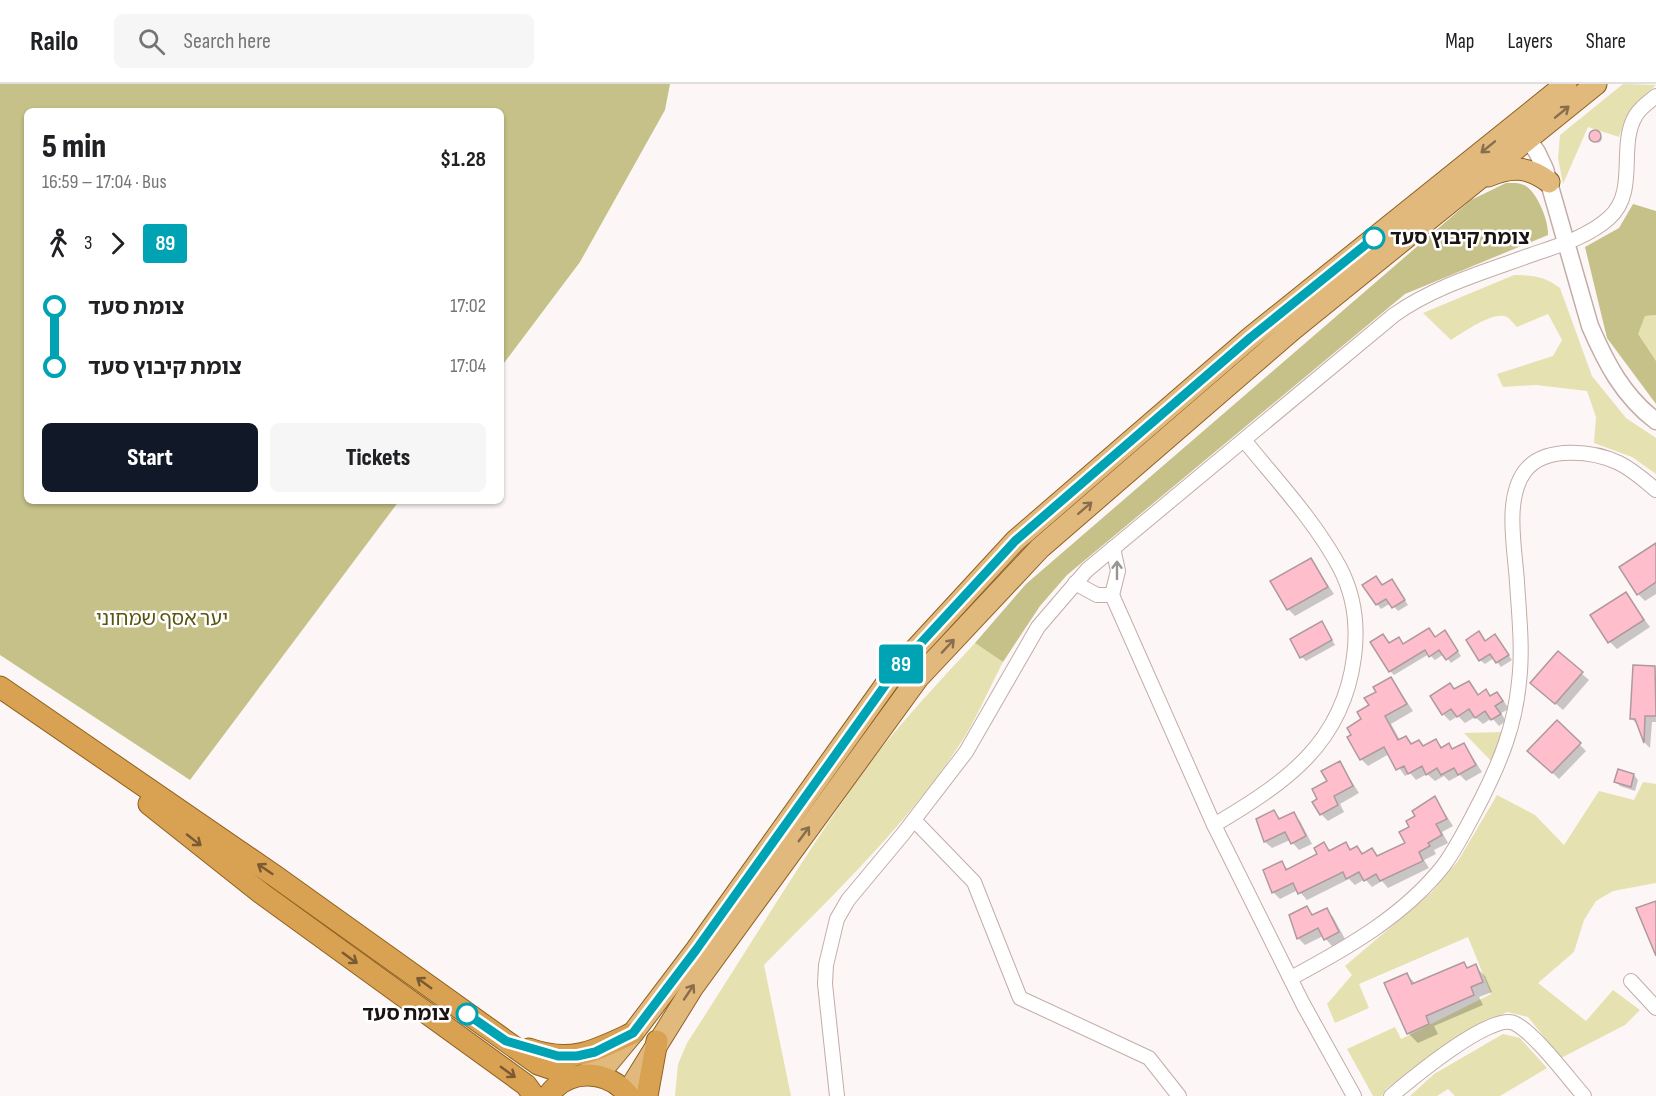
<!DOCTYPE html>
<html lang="en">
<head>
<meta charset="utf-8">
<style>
	body { margin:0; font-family:"Sofia Sans Condensed","Noto Sans Hebrew",sans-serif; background:#f6f6f6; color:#202124; height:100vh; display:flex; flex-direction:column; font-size:22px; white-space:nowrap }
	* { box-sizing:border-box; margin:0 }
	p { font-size:20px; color:#757577 }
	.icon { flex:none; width:33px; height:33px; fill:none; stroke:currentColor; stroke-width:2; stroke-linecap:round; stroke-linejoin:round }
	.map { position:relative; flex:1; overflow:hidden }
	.sheet { position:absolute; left:24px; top:24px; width:480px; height:396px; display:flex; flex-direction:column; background:#fff; border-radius:9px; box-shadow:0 2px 4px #0004 }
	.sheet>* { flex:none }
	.badge { padding:0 12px; border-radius:4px; font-size:21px; line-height:39px }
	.map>.badge { position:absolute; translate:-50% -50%; box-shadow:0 0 0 3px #fff }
	.legs { display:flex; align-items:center; gap:9px; height:66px; padding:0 18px; font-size:20px }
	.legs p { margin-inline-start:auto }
	.summary { display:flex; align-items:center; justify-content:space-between; height:102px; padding:0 18px }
	h1 { font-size:33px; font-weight:800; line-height:45px }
	.cta { display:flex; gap:12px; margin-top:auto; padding:12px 18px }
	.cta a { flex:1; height:69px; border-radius:9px; background:#111827; color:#fff; font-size:24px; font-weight:800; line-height:69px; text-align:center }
	.cta a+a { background:#f6f6f6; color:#202124 }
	ul { padding:0 18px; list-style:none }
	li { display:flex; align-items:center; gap:21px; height:60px; font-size:22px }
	li i { display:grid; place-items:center; width:9px; height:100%; margin:0 8px; background:currentColor }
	li i::after { content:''; width:15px; height:15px; margin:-8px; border:4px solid; border-radius:50%; background:#fff }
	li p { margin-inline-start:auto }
	li:first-child i { background:linear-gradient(#0000 50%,currentColor 0) }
	li:last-child i { background:linear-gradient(currentColor 50%,#0000 0) }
	header { display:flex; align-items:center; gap:36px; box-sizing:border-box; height:84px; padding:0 30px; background:#fff; border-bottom:2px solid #e0e0e0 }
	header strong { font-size:28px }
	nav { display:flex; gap:33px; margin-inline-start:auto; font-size:21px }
	.search { width:420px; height:54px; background:#f6f6f6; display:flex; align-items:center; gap:15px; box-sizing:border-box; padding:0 21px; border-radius:9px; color:#757577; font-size:22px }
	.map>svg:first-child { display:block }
</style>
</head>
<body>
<header>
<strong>Railo</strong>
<div class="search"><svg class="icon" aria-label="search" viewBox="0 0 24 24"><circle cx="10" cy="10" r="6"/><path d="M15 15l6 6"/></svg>Search here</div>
<nav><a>Map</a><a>Layers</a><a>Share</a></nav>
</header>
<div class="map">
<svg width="1656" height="1012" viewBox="0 0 1656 1012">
	<rect width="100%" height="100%" fill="#fcf7f6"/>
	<g fill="#e5e1b0">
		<path d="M1623,0L1656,1C1637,17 1627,29 1619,53L1588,43L1563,100L1558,74L1560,51Z"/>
		<path d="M1514,191C1533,191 1546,193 1560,204L1592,292L1626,334L1656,354V390L1632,373L1594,359L1596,333L1587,307L1536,301L1503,303L1497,290L1553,272L1562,256L1548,230L1517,243C1514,240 1510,235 1507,233C1494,226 1462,249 1451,256L1423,229Z"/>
		<polygon points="1656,231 1656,277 1637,250 1645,232"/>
		<path d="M975,559L1003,578C988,606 976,637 958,663C904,744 832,812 764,881L791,1012H675L678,980L687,959C747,867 803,772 867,683C900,639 938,599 975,559Z"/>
		<polygon points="1502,648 1492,678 1464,649"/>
		<polygon points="1643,698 1656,700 1656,799 1613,807 1596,817 1584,836 1574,868 1538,899 1586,937 1613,906 1640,926 1625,941 1561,974 1528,933 1507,928 1452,956 1386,1005 1382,1012 1373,1012 1347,965 1395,943 1401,955 1491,910 1468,853 1359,900 1369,924 1335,939 1327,920 1352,891 1345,882 1432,808 1458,777 1497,711 1535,731 1564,761 1599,707 1634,716"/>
		<polygon points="1503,950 1520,954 1547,984 1500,1012 1455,1012 1448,1005 1437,1012 1410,1012 1434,990"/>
	</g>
	<g fill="#c6c188">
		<polygon points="0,0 670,0 665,26 580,178 501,283 501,27 27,27 27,417 399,417 190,696 0,571"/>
		<path d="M1506,99C1513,99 1519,98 1526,102C1538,110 1549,138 1548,151L1405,210L1067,491L1040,522L1003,578L975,559L1026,500L1471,116Z"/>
		<polygon points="1633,120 1656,127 1656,231 1645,232 1638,250 1656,277 1656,320 1607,254 1585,163 1619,144"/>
	</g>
	<g fill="#0003">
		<polygon points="1594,48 1602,54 1601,57 1598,59 1591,54"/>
		<polygon points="1656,464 1656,510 1645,517 1638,510"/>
		<polygon points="1311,476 1334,510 1295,532 1288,525"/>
		<polygon points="1392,497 1408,521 1398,527 1391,519 1381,525 1377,520 1383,503"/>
		<polygon points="1626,510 1650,543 1617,565 1610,558"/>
		<polygon points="1322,539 1335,561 1306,577 1302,573"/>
		<polygon points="1429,546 1436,554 1449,553 1461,572 1451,579 1444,570 1435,576 1429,570 1394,591 1390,587 1383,552 1390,560 1399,554 1404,561"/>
		<polygon points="1479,549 1486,558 1495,552 1512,576 1501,583 1494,574 1485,580 1480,576"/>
		<polygon points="1558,569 1589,596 1563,626 1539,605"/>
		<polygon points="1655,583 1656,638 1652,638 1650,664 1644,658 1639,642 1631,634"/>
		<polygon points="1391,594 1413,627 1391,640 1400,656 1406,653 1413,661 1419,658 1424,663 1436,657 1443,664 1449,661 1454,666 1464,660 1482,688 1466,697 1460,691 1449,697 1444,692 1435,697 1427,690 1416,696 1410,689 1405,692 1389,670 1368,682 1361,675 1353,651 1378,608"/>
		<polygon points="1468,598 1479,611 1486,607 1492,613 1496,609 1503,616 1509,625 1501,629 1506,637 1499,642 1492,634 1483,640 1475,633 1465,639 1458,632 1450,637 1443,630 1450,601 1456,606"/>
		<polygon points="1557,638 1586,667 1559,695 1530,667"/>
		<polygon points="1340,679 1359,709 1340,720 1344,728 1328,737 1321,730 1329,698"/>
		<polygon points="1619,687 1634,691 1638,696 1635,707 1620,702 1616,698"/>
		<polygon points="1435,714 1453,742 1442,748 1448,759 1434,766 1436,770 1424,776 1429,784 1388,804 1382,797 1372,803 1365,795 1355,801 1349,795 1307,816 1298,806 1280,815 1273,808 1281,779 1289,786 1319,771 1324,760 1331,767 1345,759 1352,766 1357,764 1364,770 1371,766 1379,774 1407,760 1417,733"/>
		<polygon points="1274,728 1281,736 1293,730 1300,737 1312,760 1299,766 1290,756 1272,764 1265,758 1258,736"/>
		<polygon points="1307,824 1314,832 1326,826 1333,833 1345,855 1332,862 1323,852 1305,861 1298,854"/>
		<polygon points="1464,880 1469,885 1475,882 1485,892 1492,908 1479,913 1483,921 1434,942 1438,950 1418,959 1408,949 1407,891 1416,900"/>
	</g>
	<g fill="#febecb" stroke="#b0999e" stroke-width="1.5">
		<circle cx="1595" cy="52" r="6"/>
		<polygon points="1656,459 1656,498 1637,511 1619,483"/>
		<polygon points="1311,474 1328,503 1287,526 1270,497"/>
		<polygon points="1376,492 1382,501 1392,495 1405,516 1392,524 1386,515 1376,521 1362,501"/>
		<polygon points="1626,508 1644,536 1608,559 1590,531"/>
		<polygon points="1322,537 1332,556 1300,574 1290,555"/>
		<polygon points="1429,544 1435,553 1445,546 1458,567 1446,576 1439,566 1429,573 1425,566 1389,588 1370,558 1383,550 1389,559 1399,553 1403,560"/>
		<polygon points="1479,547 1485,557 1495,550 1509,571 1496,579 1490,570 1479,577 1466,556"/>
		<polygon points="1558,567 1583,588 1555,620 1530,599"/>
		<polygon points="1633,581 1655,582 1656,632 1645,632 1644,659 1635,635 1630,635"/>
		<polygon points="1391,593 1407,620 1385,632 1398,656 1406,652 1411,660 1419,656 1423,662 1436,655 1441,664 1449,659 1452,665 1464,659 1476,681 1458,691 1454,684 1441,691 1437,684 1426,691 1422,682 1408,690 1404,682 1396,686 1384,663 1360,676 1347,653 1351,651 1347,644 1361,635 1357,628 1369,621 1364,614 1376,608 1373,603"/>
		<polygon points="1469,597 1478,611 1486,605 1490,612 1497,608 1503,617 1495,622 1501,630 1491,636 1485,627 1475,634 1469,625 1457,633 1451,625 1442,631 1430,612 1450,599 1454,605"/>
		<polygon points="1557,636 1581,659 1552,689 1527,667"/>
		<polygon points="1340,677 1353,702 1334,712 1338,721 1320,731 1312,718 1317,715 1312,705 1327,697 1321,687"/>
		<polygon points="1618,685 1634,690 1631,703 1614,698"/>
		<polygon points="1435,712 1447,735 1436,740 1442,751 1428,759 1430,762 1419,768 1423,777 1380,797 1376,790 1364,797 1359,788 1346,795 1343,788 1298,810 1293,799 1272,809 1263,786 1282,777 1286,786 1317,770 1314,764 1324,758 1329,767 1346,758 1350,766 1357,762 1362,770 1372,764 1377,772 1405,759 1399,748 1409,743 1406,737 1415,732 1412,727"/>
		<polygon points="1274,726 1279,735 1294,728 1306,752 1291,760 1285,748 1264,758 1256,735"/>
		<polygon points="1656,817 1656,872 1636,824"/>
		<polygon points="1307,822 1312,831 1327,824 1339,848 1324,856 1318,844 1297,855 1289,831"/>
		<polygon points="1464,878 1467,884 1476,880 1483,898 1471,903 1474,911 1426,932 1429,940 1407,950 1384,899 1407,889 1412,900"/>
	</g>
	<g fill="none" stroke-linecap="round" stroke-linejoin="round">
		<defs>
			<g id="minor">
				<polyline points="1075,499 1097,511 1112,511 1118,487 1113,464"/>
				<polyline points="1112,511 1214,741 1303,920 1354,1012"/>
				<polyline points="914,736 974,798 1020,914 1149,974 1179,1012"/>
				<path d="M1214,741C1285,699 1343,660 1354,573C1358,543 1354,511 1340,484C1315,437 1277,397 1244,356"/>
				<path d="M1291,894C1347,864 1404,832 1444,781C1459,760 1470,737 1482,714C1501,676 1515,641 1519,598C1523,565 1519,531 1517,498C1515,465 1504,415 1525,387C1545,361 1594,367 1619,379C1633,386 1644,396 1656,406"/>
				<polyline points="1631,897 1656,924"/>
				<path d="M837,1012L825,900L826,881L837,835L848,816L903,750L966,668L1038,543L1087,486L1394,231C1435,202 1484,188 1531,171C1557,162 1588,153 1609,134C1639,107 1617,62 1636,31C1641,23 1650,17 1656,12"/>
				<path d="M1391,1012C1410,996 1491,928 1514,939C1535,949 1568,994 1584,1012"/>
			</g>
			<path id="tertiary" d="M1521,46L1537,68L1545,85L1590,242C1606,279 1623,312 1656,337"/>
			<g id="primary">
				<path d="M1488,92C1511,82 1528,82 1549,98"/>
				<polyline points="586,990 608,979 633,949 696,866 896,586 1015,457 1250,254 1566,0"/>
				<polyline points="632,1012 634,998 693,903 918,594 1040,464 1292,246 1596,0"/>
			</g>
			<g id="trunk">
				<polyline points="0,603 275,792 538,980 574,992"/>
				<polyline points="149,720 261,809 526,1001 534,1012"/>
				<path d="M529,965C572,980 594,967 633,949"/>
				<path d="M548,1012C568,983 608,985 629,1012"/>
				<polyline points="647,1012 657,957"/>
			</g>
		</defs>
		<use href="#minor" stroke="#c2aca6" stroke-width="16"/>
		<use href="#tertiary" stroke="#c2aca6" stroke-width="19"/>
		<use href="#primary" stroke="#8f601f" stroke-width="23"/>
		<use href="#trunk" stroke="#8f601f" stroke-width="23"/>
		<use href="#minor" stroke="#fff" stroke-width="14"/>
		<use href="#tertiary" stroke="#fff" stroke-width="16"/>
		<use href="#primary" stroke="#e2b97d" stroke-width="21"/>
		<use href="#trunk" stroke="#d8a252" stroke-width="21"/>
	</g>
	<defs><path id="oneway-shaft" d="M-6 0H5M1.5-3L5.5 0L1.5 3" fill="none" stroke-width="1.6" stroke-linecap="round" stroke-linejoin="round" transform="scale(1.5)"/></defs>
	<g stroke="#886e4c">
		<use href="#oneway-shaft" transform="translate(1562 28) rotate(-39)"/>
		<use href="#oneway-shaft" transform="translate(1488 63) rotate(141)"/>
		<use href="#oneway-shaft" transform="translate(1085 424) rotate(-41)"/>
		<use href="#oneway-shaft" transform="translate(948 562) rotate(-47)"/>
		<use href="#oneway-shaft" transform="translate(804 750) rotate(-54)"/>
		<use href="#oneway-shaft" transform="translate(689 908) rotate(-56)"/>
	</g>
	<use stroke="#989594" href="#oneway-shaft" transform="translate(1117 486) rotate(-90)"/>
	<g stroke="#7a5a32">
		<use href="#oneway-shaft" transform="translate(194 756) rotate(38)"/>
		<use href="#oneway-shaft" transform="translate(265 785) rotate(-146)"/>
		<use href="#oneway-shaft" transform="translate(350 874) rotate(36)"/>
		<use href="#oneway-shaft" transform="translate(424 899) rotate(-144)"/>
		<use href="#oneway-shaft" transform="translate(508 988) rotate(36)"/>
	</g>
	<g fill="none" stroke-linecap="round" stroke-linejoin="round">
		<defs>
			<polyline id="line-1" points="467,930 506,957 558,972 577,972 595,968 633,949 696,866 896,586 1015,457 1250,254 1374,154"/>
		</defs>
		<use href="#line-1" stroke="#fff" stroke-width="14"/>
		<use href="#line-1" stroke="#00a3b4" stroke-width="9"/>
	</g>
	<g fill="#fff" stroke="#00a3b4" stroke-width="3">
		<circle cx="1374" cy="154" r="10"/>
		<circle cx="467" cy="930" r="10"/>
	</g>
	<g text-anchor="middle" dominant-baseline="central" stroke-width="5" stroke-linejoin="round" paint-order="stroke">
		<g font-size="20" font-weight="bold" fill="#1b1311" stroke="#fff" text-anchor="start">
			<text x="1390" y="154">צומת קיבוץ סעד</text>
			<text x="450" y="930" text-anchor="end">צומת סעד</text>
		</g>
		<g font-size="20" fill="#5b5512" stroke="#fff">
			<text x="162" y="535">יער אסף שמחוני</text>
		</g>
	</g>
</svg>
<b class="badge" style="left:901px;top:580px;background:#00a3b4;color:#fff">89</b>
<section class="sheet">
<div class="summary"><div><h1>5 min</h1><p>16:59 – 17:04 · Bus</p></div><b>$1.28</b></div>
<div class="legs"><svg class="icon" aria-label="walk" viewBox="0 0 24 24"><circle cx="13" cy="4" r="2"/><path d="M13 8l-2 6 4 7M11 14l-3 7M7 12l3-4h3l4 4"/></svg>3<svg class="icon" aria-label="forward" viewBox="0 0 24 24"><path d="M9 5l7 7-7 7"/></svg><b class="badge" style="background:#00a3b4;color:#fff">89</b></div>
<ul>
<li><i style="color:#00a3b4"></i><b>צומת סעד</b><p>17:02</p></li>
<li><i style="color:#00a3b4"></i><b>צומת קיבוץ סעד</b><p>17:04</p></li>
</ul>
<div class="cta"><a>Start</a><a>Tickets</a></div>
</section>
</div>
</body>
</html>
